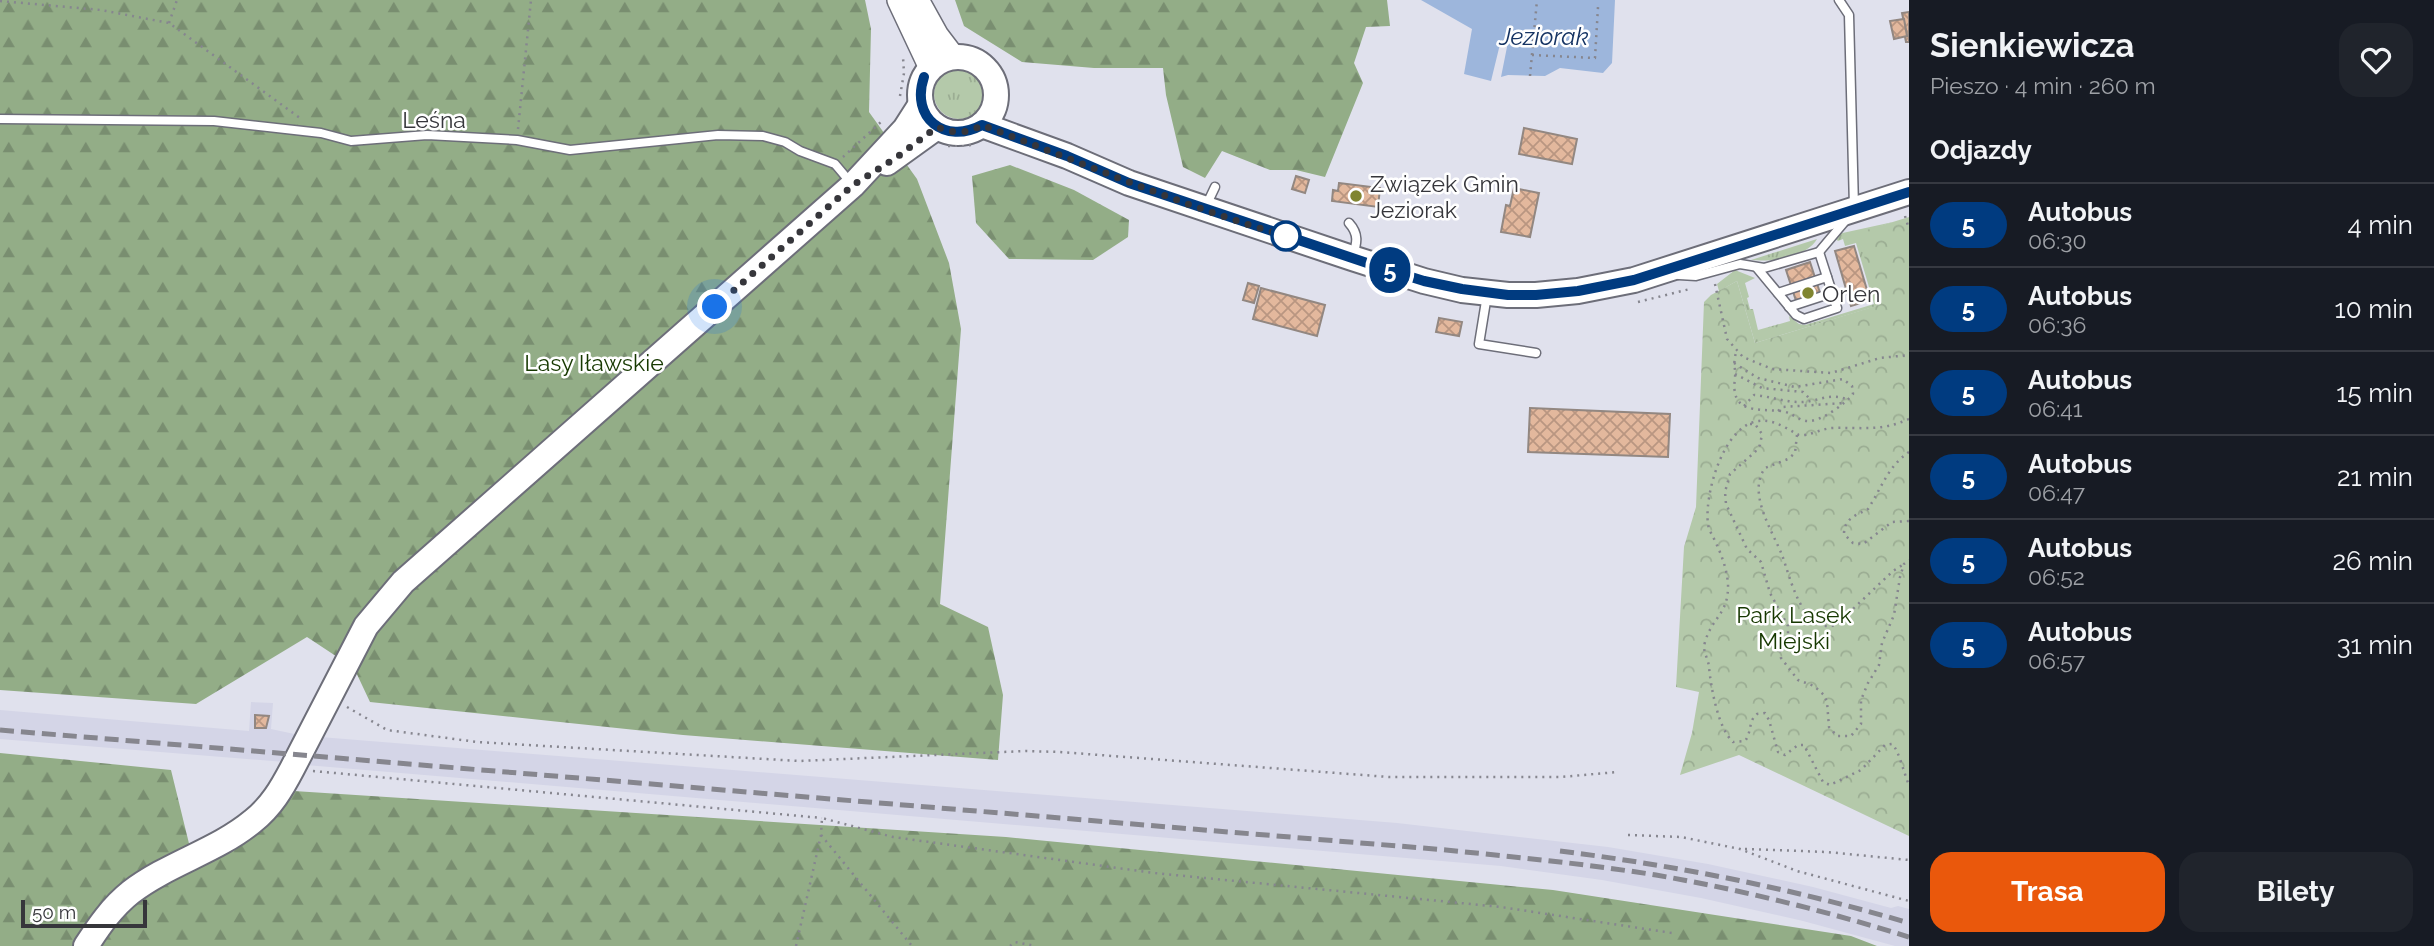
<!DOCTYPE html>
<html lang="pl">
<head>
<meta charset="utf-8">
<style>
	body { margin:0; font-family:Raleway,sans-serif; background:#20242c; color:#f1f3f6; height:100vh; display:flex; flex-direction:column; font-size:26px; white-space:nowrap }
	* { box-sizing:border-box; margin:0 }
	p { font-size:23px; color:#9ea1a6 }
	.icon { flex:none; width:38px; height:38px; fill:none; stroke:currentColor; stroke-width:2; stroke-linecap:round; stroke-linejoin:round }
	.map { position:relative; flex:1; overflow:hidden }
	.sheet { display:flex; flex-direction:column; background:#171b24; width:525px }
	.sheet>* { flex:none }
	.badge { padding:0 14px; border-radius:23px; font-size:24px; line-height:46px }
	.scale { position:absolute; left:21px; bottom:18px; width:126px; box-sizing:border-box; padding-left:7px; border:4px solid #36363b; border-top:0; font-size:19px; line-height:24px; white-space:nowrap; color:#36363b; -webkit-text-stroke:5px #fff; paint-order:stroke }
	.you { position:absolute; width:35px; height:35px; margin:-18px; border:5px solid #fff; border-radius:50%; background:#1a73e8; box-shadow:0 0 0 10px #1a73e833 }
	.map>.badge { position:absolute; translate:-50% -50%; box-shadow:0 0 0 4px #fff }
	h2 { padding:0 21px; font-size:26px; line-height:63px }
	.round { display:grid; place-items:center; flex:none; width:74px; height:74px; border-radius:21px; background:#20242c }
	.summary { display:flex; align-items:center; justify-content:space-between; height:119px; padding:0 21px }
	h1 { font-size:33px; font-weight:700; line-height:52px }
	.primary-button { display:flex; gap:14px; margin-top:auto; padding:14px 21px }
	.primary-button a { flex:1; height:80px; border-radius:21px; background:#ea580c; color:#fff; font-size:28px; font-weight:700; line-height:80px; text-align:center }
	.primary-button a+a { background:#20242c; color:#f1f3f6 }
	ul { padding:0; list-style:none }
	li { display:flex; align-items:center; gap:21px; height:84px; padding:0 21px; border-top:2px solid #363941 }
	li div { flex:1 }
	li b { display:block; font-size:26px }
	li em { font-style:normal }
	li .badge { min-width:77px; font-weight:700; text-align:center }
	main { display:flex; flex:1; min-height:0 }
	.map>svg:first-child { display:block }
</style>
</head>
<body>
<main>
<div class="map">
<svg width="1909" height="946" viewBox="0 0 1909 946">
	<defs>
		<pattern id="grass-tufts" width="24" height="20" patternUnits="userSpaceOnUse" patternTransform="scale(1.75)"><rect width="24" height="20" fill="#b4c9aa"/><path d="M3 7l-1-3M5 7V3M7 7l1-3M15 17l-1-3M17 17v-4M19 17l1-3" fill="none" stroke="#9bad93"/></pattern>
		<pattern id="forest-firs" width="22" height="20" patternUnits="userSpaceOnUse" patternTransform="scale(1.75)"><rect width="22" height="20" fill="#93ad87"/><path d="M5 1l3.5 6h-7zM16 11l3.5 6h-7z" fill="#798e70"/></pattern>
		<pattern id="park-crowns" width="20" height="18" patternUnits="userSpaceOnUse" patternTransform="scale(1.75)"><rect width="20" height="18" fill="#b4c9aa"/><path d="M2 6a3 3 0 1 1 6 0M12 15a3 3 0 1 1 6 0" fill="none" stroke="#9bad93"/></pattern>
		<pattern id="building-cross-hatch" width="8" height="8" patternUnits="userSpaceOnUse" patternTransform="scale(1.75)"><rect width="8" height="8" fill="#e3b89d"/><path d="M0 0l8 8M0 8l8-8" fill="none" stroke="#b99681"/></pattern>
	</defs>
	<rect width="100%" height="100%" fill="#e0e1ed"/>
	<g fill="#d4d5e7">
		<polygon points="251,702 273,703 271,729 299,735 285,762 0,739 0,710 249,731"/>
		<polygon points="320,737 1397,823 1608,847 1708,864 1813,887 1891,908 1898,906 1909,909 1909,946 1895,946 1803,921 1701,898 1602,880 1501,866 306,765"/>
	</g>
	<g fill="url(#grass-tufts)">
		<circle cx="959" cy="94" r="25"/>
		<polygon points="1893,222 1858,234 1880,305 1755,343 1737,281 1719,291 1717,284 1735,270 1755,278 1745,283 1749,297 1747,298 1750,309 1753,309 1758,330 1790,321 1789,316 1799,324 1805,325 1874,304 1856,243 1845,246 1843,239 1838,241 1835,238 1838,234"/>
		<path d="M1817,239C1806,258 1771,262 1751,260Z"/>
	</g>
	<g fill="url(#forest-firs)">
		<polygon points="0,0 865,0 871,29 869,112 917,179 949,263 961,329 940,604 988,627 1003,695 998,760 683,735 370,702 354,668 307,637 196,704 0,690"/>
		<polygon points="955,0 1387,0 1390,26 1366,27 1354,63 1363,83 1325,177 1296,170 1270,170 1222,151 1205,178 1183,167 1166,95 1163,68 1094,68 1022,62 964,26"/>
		<polygon points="1010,165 1074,190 1129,220 1128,237 1093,260 1009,259 976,223 972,176"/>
		<polygon points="0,753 171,770 195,868 294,791 1006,837 1553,890 1851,936 1877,946 0,946"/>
	</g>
	<polygon fill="url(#park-crowns)" points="1909,217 1909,836 1739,755 1680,775 1692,733 1699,692 1676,687 1684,547 1696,507 1704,302 1711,295 1737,281 1755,343 1879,305 1857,233"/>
	<polygon fill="#9db6dc" points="1421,0 1615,0 1612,63 1603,73 1560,68 1545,76 1508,75 1501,77 1508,42 1501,40 1491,81 1464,74 1472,29"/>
	<g fill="url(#building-cross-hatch)" stroke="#928781" stroke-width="2">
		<polygon points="1909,12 1909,42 1906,42 1905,37 1907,36 1902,13"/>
		<polygon points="1904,19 1907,36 1894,39 1890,21"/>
		<polygon points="1524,128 1577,139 1572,164 1519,154"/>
		<polygon points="1296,176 1309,180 1305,193 1292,189"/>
		<polygon points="1339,183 1380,188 1378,207 1332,201 1333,190 1338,191"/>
		<polygon points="1514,188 1539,193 1530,237 1501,232 1506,205 1510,206"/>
		<polygon points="1854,246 1870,300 1851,306 1835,251"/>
		<polygon points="1810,262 1822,299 1798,307 1786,270"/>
		<polygon points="1248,283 1259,286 1254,303 1243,300"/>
		<polygon points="1261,288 1325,305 1317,336 1253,319"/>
		<polygon points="1439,318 1462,322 1459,336 1436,332"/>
		<polygon points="1530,408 1670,414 1668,457 1528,452"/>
		<polygon points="255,715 269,716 266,728 255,728"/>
	</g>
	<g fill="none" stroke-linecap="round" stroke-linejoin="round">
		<defs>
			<g id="lane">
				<polyline points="1839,0 1849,15 1854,207"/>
				<polyline points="0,119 214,121 321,133 351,141 427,135 517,140 570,150 718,135 763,136 785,142 800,151 835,164 851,183"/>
				<polyline points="1206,206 1215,187"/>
				<path d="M1349,223C1359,234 1357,243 1353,255"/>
				<polyline points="1757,268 1796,315 1804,319 1837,308 1819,252"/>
				<polyline points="1679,275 1696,276 1740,264 1764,268 1819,252 1846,220"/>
				<polyline points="1778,293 1827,277"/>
				<polyline points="1487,295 1479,344 1536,353"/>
				<polyline points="1789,307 1832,293"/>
			</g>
			<g id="secondary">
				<polyline points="899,0 931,68"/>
				<polyline points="917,0 937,36 953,57"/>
			</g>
			<g id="primary">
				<circle cx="958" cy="95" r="38"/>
				<polyline points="982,125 1067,156 1129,183 1352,258 1424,281 1462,290 1508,295 1536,295 1578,291 1634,280 1909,192"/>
				<polyline points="887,163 937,127"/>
				<path d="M86,946C99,926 112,907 131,892C169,863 217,851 253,821C271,807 282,788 292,769L366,626L403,582L853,185L905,129L921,104"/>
			</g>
		</defs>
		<use href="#lane" stroke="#6d6e79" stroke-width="11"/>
		<use href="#secondary" stroke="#6d6e79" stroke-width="26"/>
		<use href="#primary" stroke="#6d6e79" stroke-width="28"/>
		<g stroke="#86868f" stroke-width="2.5" stroke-dasharray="2 5" stroke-linecap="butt">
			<polyline points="0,1 101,10 169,23 300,118"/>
			<polyline points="169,23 177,0"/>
			<polyline points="1532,55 1595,58 1598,7"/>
			<polyline points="1530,76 1537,0"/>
			<polyline points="900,96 904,73 903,57"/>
			<polyline points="518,129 531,0"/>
			<polyline points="948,146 973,145"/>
			<polyline points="843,157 882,121"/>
			<polyline points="1905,216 1909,229"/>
			<polyline points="1715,284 1727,339 1743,357 1772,369 1831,373 1880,358 1909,355"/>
			<polyline points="1638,302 1690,289"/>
			<path d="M1734,363L1758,378L1795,387L1843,379L1852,386L1853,394C1845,404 1821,422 1807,421C1798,420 1791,412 1781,411C1755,409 1730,413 1735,378C1736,368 1732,361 1737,351"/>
			<polyline points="1735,374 1762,388 1803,392 1811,400"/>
			<path d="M1744,406L1754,395C1769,396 1784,402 1799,402C1816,403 1830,391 1848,400"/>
			<polyline points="1778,411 1783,407 1844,403"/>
			<path d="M1909,419C1880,432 1861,427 1832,428C1820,429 1810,436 1799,435C1787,429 1774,419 1759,421C1724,424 1704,494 1708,524C1709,531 1713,536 1716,543C1722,556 1727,570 1728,584C1729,614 1712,617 1705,642C1702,652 1708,657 1709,667C1711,688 1718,728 1733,742L1745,741C1752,732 1748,721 1757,714L1765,713L1769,720L1778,752L1785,755L1798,745H1804L1823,782L1830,785L1861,770L1885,745L1892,744C1899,750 1904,774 1909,785"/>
			<polyline points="1750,424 1755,424 1762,434 1760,445 1755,452 1730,474 1725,492 1726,504 1747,549 1761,562 1770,593 1788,626 1788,635 1780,649 1781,658 1798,680 1814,686 1824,695 1827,702 1829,727 1837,736 1851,736 1861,724 1861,700 1868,683 1879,665 1882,643 1894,615 1900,577 1904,564 1909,560"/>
			<path d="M1797,435L1795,453L1788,459L1765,468C1747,493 1772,530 1782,555C1790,576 1802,635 1836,625L1893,571L1904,564"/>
			<path d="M1909,452C1888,466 1881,489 1868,509C1857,515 1844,518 1844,534L1853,543L1863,544L1892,522L1909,521"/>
			<polyline points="347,707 387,730 477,742 799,761 1026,751 1060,752 1389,777 1561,777 1617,772"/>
			<polyline points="313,771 822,818"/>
			<polyline points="821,835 912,946"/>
			<polyline points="1628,835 1681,837 1740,849 1797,871 1909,901"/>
			<polyline points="1745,849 1827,852 1909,860"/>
			<polyline points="796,946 821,835 822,818 893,837 1154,873 1501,907 1672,933"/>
			<polyline points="1010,946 1015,942 1036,946"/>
		</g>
		<use href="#lane" stroke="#fff" stroke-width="8"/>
		<use href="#secondary" stroke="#fff" stroke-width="23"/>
		<use href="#primary" stroke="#fff" stroke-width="24"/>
		<g stroke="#86868e" stroke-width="5" stroke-dasharray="14 7" stroke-linecap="butt">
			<path d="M0,730L1446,850C1516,857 1586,864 1656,875C1742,890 1826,911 1909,937"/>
			<path d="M1560,851C1679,866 1794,889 1909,923"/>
		</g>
	</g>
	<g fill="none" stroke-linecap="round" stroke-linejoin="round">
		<defs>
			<path id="line" d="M924,77C910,118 945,145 982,125L1067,156L1129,183L1376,266L1424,281L1462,289L1508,295H1536L1578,291L1634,280L1909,192"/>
		</defs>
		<use href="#line" stroke="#fff" stroke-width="16"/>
		<use href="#line" stroke="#003b80" stroke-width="10"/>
		<path stroke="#36363b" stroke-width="7" stroke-dasharray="0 12.6" d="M715,307L853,185L897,157L937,127C954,134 966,134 982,125C1083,163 1182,206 1286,236"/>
	</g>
	<g fill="#808530" stroke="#fff" stroke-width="2.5">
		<circle cx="1356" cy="196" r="7"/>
		<circle cx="1808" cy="293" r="7"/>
	</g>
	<circle fill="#fff" stroke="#003b80" stroke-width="3.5" cx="1286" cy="236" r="14"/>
	<g text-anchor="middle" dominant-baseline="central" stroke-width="5" stroke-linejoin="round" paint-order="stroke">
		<g font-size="23" fill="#36363b" stroke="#fff">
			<text x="434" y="119">Leśna</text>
		</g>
		<g font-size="23" fill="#36363b" stroke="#fff" text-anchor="start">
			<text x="1370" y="183">Związek Gmin<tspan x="1370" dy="26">Jeziorak</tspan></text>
			<text x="1822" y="293">Orlen</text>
		</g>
		<g font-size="23" fill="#163800" stroke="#fff">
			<text x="594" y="362">Lasy Iławskie</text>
			<text x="1794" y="614">Park Lasek<tspan x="1794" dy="26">Miejski</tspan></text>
		</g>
		<g font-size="24" font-style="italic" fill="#153363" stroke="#fff">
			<text x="1544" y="36">Jeziorak</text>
		</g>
	</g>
</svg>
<div class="scale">50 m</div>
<div class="you" style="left:715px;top:307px"></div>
<b class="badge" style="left:1390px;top:270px;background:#003b80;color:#fff">5</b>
</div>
<section class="sheet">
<div class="summary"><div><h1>Sienkiewicza</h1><p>Pieszo · 4 min · 260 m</p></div><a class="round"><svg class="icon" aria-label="heart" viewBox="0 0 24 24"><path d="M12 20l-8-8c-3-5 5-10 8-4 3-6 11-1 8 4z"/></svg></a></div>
<h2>Odjazdy</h2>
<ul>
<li><span class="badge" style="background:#003b80;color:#fff">5</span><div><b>Autobus</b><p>06:30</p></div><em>4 min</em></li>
<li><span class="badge" style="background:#003b80;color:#fff">5</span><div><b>Autobus</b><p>06:36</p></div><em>10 min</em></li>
<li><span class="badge" style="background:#003b80;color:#fff">5</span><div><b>Autobus</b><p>06:41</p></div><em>15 min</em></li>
<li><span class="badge" style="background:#003b80;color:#fff">5</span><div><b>Autobus</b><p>06:47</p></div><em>21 min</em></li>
<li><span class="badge" style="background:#003b80;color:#fff">5</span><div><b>Autobus</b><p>06:52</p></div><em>26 min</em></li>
<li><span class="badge" style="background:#003b80;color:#fff">5</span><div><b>Autobus</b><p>06:57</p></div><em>31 min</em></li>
</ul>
<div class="primary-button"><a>Trasa</a><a>Bilety</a></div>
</section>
</main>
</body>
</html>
